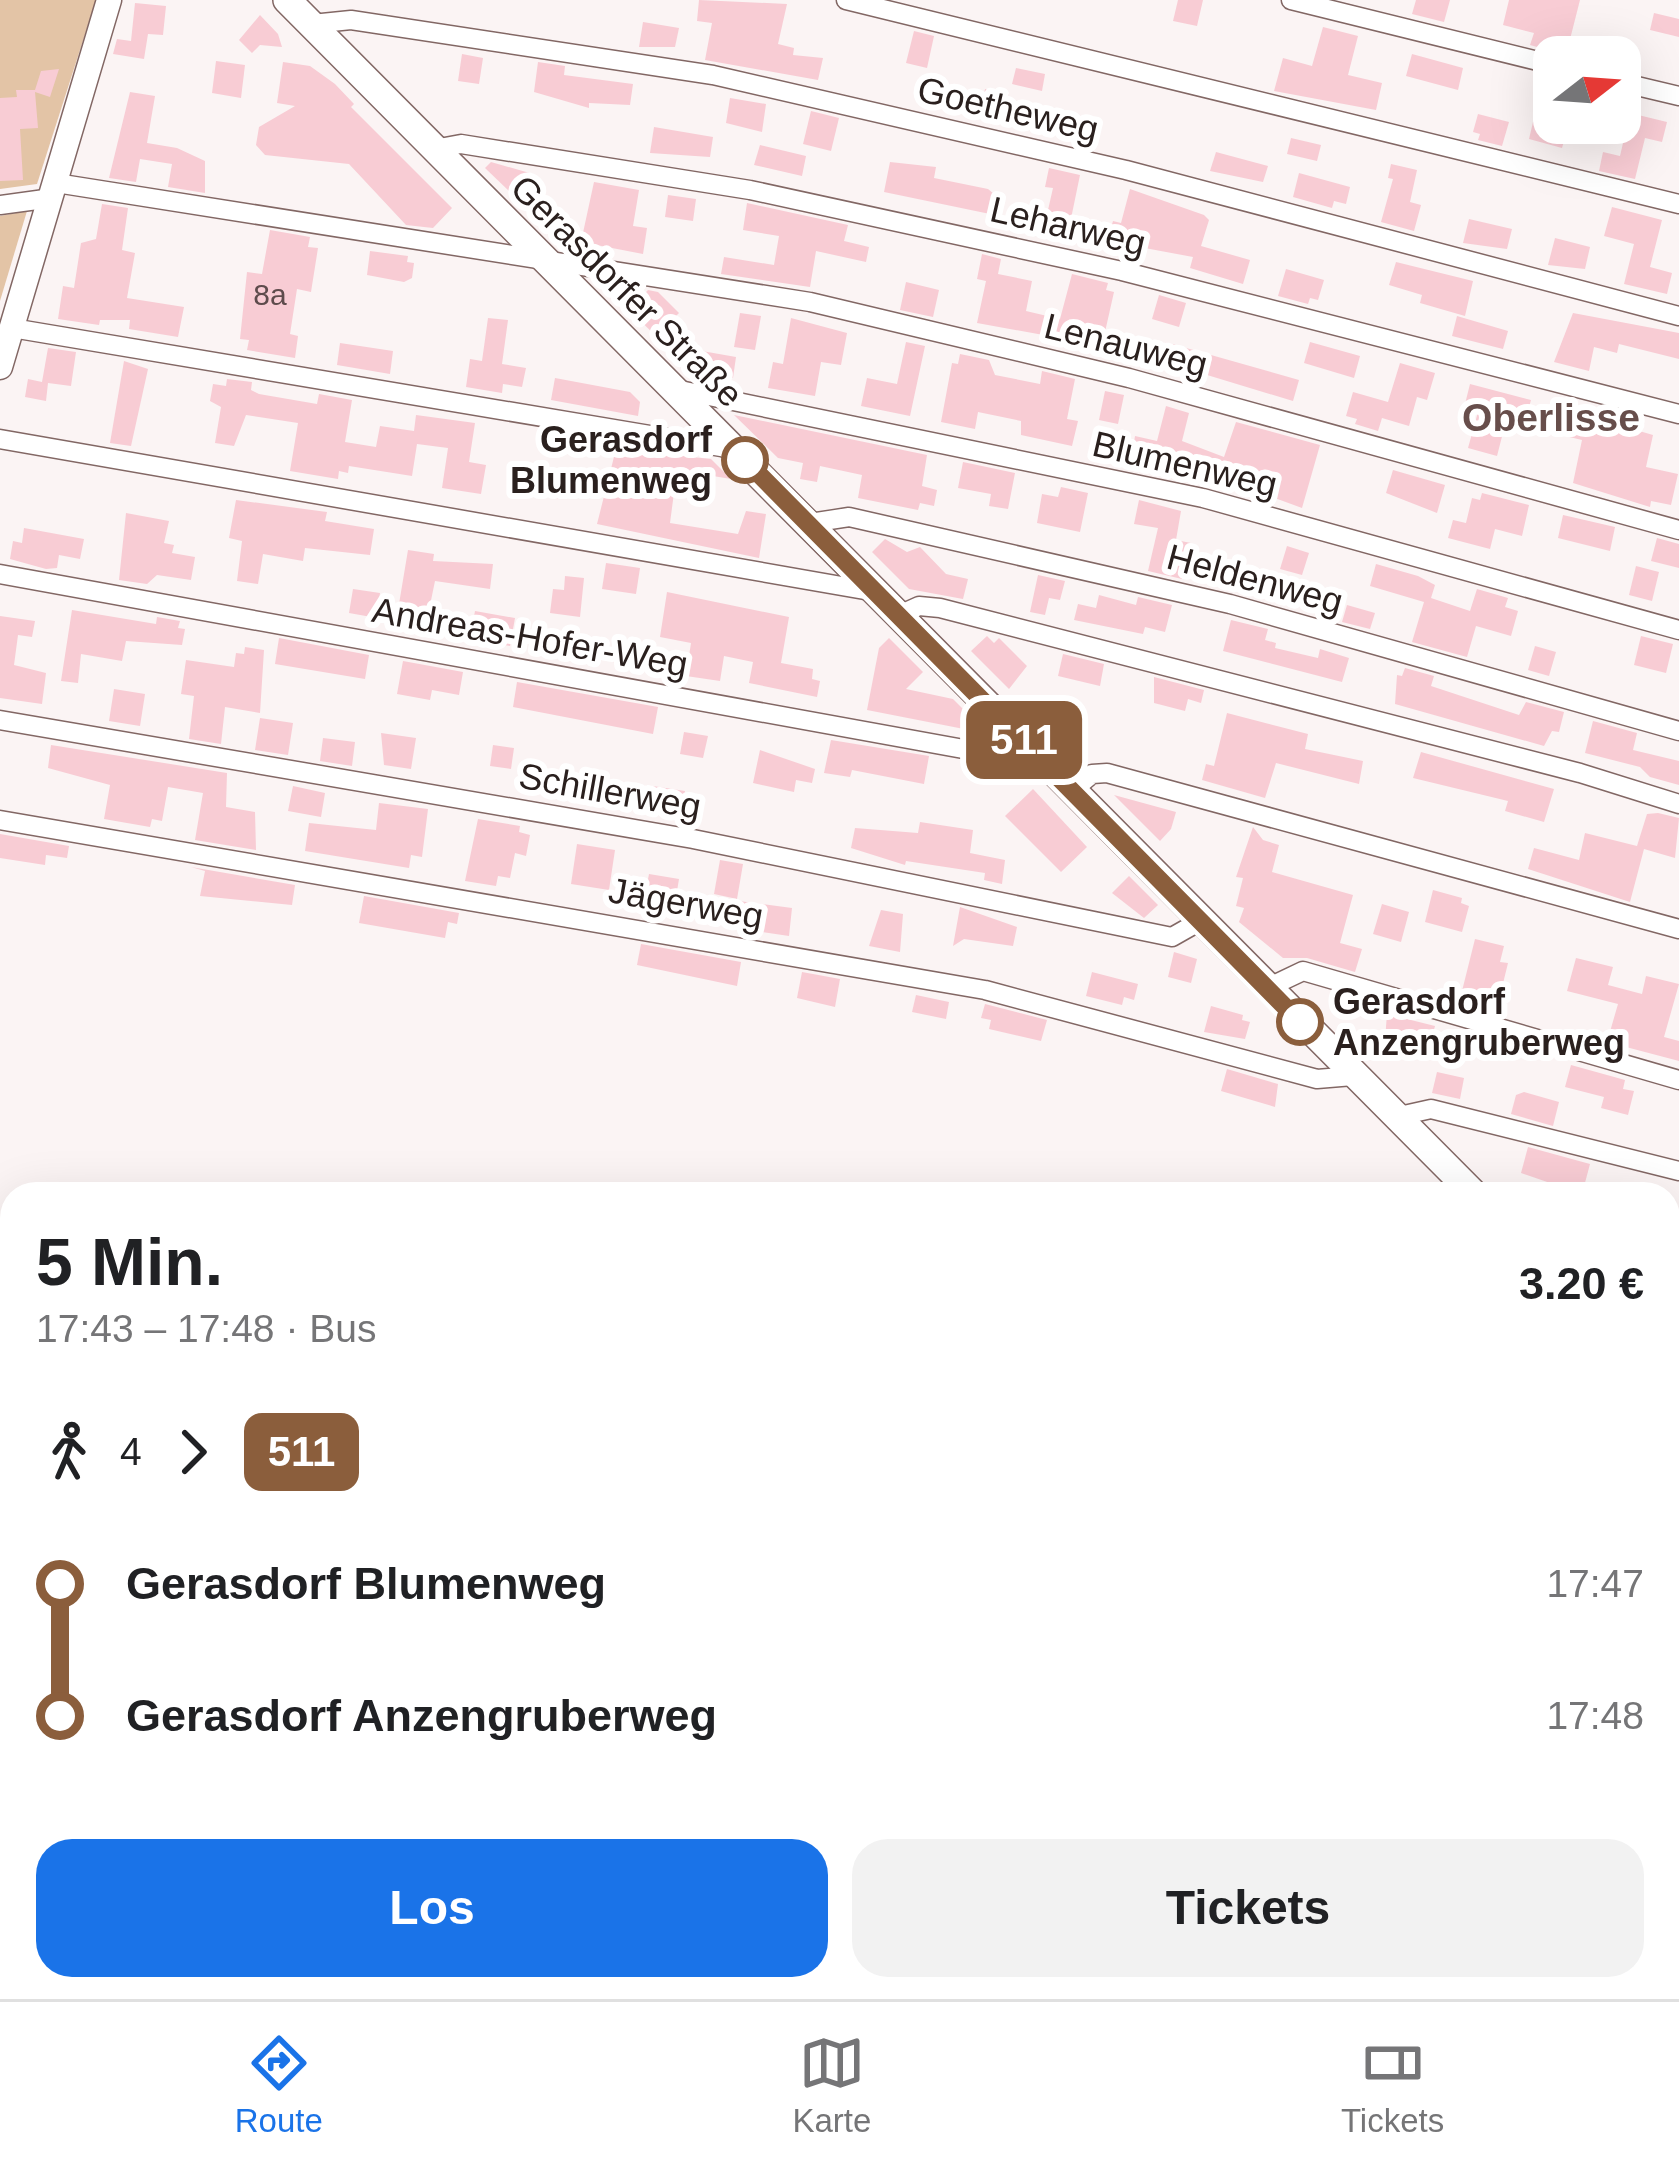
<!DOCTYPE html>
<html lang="de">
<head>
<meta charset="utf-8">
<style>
	body { margin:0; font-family:Helvetica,sans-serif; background:#f2f2f2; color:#202124; height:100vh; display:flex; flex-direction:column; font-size:45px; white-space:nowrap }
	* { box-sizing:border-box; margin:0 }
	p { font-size:39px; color:#757577 }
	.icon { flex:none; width:66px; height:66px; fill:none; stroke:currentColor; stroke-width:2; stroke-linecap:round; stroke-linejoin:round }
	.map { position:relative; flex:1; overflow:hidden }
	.drawer { position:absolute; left:0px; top:1182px; width:1680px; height:819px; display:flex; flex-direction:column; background:#fff; border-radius:36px 36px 0 0; box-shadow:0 12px 48px #0002 }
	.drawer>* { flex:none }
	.badge { padding:0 24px; border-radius:18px; font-size:42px; line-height:78px }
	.needle { width:78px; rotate:73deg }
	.controls { position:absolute; left:1533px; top:36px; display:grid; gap:24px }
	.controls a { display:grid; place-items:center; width:108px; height:108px; border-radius:24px; background:#fff; box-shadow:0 12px 48px #0002; font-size:60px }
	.map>.badge { position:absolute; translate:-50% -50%; box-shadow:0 0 0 6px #fff }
	.legs { display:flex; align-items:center; gap:18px; height:132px; padding:0 36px; font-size:39px }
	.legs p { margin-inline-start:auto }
	.summary { display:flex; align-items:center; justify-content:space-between; height:204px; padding:0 36px }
	h1 { font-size:66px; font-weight:600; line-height:90px }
	.action { display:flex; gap:24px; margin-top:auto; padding:24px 36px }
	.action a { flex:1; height:138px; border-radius:36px; background:#1a73e8; color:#fff; font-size:48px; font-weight:600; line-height:138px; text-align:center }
	.action a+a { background:#f2f2f2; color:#202124 }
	ul { padding:0 36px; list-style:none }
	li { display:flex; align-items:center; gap:42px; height:132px; font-size:45px }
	li i { display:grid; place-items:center; width:18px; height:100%; margin:0 15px; background:currentColor }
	li i::after { content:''; width:30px; height:30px; margin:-15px; border:9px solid; border-radius:50%; background:#fff }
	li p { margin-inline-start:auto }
	li:first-child i { background:linear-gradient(#0000 50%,currentColor 0) }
	li:last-child i { background:linear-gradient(currentColor 50%,#0000 0) }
	.tab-bar { display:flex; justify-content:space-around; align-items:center; height:168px; border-top:3px solid #e0e0e0; background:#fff; font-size:33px; color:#757577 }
	.tab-bar a { display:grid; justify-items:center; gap:6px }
	.tab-bar .active { color:#1a73e8 }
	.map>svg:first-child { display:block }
</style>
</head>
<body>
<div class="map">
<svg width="1679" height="1999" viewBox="0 0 1679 1999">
	<rect width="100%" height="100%" fill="#fbf4f4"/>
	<g fill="#e3c4a6">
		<polygon points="0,0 96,0 37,184 0,189"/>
		<polygon points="27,211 0,301 0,216"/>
	</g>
	<g fill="#f8ccd4">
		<polygon points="699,0 787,4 778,44 794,48 793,55 823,58 818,80 705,60 712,23 697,21"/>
		<polygon points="1178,0 1203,0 1197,26 1173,21"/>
		<polygon points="1416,0 1450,0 1444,22 1412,14"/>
		<polygon points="1509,0 1580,0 1566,55 1530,45 1534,33 1503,25"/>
		<polygon points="135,3 166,6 163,35 148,34 144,59 113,54 117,39 131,41"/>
		<polygon points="1654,13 1679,19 1679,37 1650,30"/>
		<polygon points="260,15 278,34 282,47 260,45 252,53 239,40"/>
		<polygon points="643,22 679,28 675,47 639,47"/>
		<polygon points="1323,27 1358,36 1348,75 1382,83 1376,110 1274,91 1283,58 1312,66"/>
		<polygon points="914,31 934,36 927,68 906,63"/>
		<polygon points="462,54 483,58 479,84 458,81"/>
		<polygon points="1412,54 1463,68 1458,90 1406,76"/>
		<polygon points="216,61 245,65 241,98 212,93"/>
		<polygon points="283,62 310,66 335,84 354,104 351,107 452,208 433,228 406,225 349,164 265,155 256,145 259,127 295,106 277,103"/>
		<polygon points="538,62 565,66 564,75 633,84 630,105 589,103 589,108 534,92"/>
		<polygon points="1016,68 1045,74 1042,91 1012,84"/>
		<polygon points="59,69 50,97 35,92 38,128 20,129 23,180 0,181 0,98 17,97 16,90 35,90 41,71"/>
		<polygon points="985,89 1009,94 1003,122 979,117"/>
		<polygon points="130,92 155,96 147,143 177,148 205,161 205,193 168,187 172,164 140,159 136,182 109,178"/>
		<polygon points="730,98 766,104 762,132 726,123"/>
		<polygon points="811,111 839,118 831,151 803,144"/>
		<polygon points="1630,113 1667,122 1662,142 1645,138 1635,179 1599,171 1603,152 1620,156"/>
		<polygon points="1478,114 1509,122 1502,146 1478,140 1480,134 1473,132"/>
		<polygon points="1533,122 1567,131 1562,148 1529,139"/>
		<polygon points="654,127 713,137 710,157 650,153"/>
		<polygon points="1291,138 1321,145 1317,161 1287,154"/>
		<polygon points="760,145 806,156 802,176 754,165"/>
		<polygon points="1216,152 1268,166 1263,182 1210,171"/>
		<polygon points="491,162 533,174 530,195 510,192 485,168"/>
		<polygon points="890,162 936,167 934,178 988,189 994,194 990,214 884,192"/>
		<polygon points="1391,164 1417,170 1410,202 1421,205 1414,231 1381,222 1393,179 1388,178"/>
		<polygon points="1049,168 1080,175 1067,238 1043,232 1053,188 1045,187"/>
		<polygon points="1299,173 1350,187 1346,204 1334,201 1332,208 1293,197"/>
		<polygon points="594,182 639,190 633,226 647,228 643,254 581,242"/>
		<polygon points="1130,189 1204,215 1209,220 1201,246 1250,260 1243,284 1190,268 1193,257 1107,241 1113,221 1121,223"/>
		<polygon points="668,195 696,199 693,221 665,217"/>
		<polygon points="747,203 848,225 844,241 869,247 866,262 816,251 810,287 721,274 724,257 774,265 779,236 743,230"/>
		<polygon points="102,204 128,208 122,250 135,253 127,298 184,307 178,337 129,329 130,320 100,320 99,325 58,319 63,286 74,288 81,243 96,239"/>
		<polygon points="1612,207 1662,220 1650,267 1672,273 1667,294 1624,284 1634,244 1604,236"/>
		<polygon points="1469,219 1512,229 1507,249 1463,243"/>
		<polygon points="270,230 310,237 308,247 318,248 311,292 297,289 290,334 298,336 295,358 247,350 249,340 240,339 247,272 262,274"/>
		<polygon points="1555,238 1590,247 1585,269 1548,265"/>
		<polygon points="370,251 408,256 407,262 414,263 412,278 404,282 367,275"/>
		<polygon points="982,254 1001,259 998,274 1032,281 1026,311 1060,319 1072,274 1108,283 1106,290 1114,292 1105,332 1121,335 1116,356 1091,351 1093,344 977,323 986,281 977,279"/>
		<polygon points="1396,262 1473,281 1465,316 1420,303 1422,295 1389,285"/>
		<polygon points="1286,269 1324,280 1318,300 1310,298 1308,304 1278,296"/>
		<polygon points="906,282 939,290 933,317 900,310"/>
		<polygon points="648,290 658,292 679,313 656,336 629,310"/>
		<polygon points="1159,295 1186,303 1179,327 1152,319"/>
		<polygon points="740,313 761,316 755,350 734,347"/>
		<polygon points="1573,313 1679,333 1679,359 1619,344 1617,353 1594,347 1589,371 1554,362"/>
		<polygon points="1457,316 1508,331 1503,349 1452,336"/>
		<polygon points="488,318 508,320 502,364 526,368 522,387 503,384 502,393 466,387 470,359 482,361"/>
		<polygon points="791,318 847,333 841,365 821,362 815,396 768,388 773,362 783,364"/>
		<polygon points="906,342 925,346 910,416 861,406 867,378 897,384"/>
		<polygon points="1165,342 1299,380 1293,401 1194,371 1188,376 1158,368"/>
		<polygon points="1310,342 1360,356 1354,378 1304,363"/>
		<polygon points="340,343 393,351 390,374 337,365"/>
		<polygon points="48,348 76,352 71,386 48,383 46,401 25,397 28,379 42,382"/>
		<polygon points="702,351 736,357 733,378 698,373"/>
		<polygon points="960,354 989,360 995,375 1040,384 1042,371 1075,379 1067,419 1078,421 1072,446 1021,435 1021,421 978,412 975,429 941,422 952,363 958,364"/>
		<polygon points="124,361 148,369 131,446 110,443"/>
		<polygon points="1400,363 1435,373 1427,400 1417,397 1409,426 1382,418 1378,431 1355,424 1357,419 1346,416 1353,392 1388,402"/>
		<polygon points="555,378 630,392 640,402 638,416 551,400"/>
		<polygon points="227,379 252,382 251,390 259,394 317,404 319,394 352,400 345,442 376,447 380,426 414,431 416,415 475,423 469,462 486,465 481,494 442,488 448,448 417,444 412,476 349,466 348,473 339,471 338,479 290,471 298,423 246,415 234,446 215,443 221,407 210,401 213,384 226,386"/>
		<polygon points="1470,384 1531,400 1525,422 1507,417 1497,456 1468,448 1478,412 1464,408"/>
		<polygon points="1105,391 1124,395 1118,424 1099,420"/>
		<polygon points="1166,406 1189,413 1182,441 1224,457 1236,422 1320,445 1302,508 1231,482 1144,462 1146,456 1132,453 1135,436 1157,441"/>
		<polygon points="1567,410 1653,435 1646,467 1678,474 1671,505 1651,501 1650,507 1573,483 1582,440 1561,435"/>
		<polygon points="734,415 927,455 922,486 937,490 934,506 920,503 918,510 858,498 862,475 820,466 817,482 800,479 803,463 778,458"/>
		<polygon points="616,449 711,459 731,479 677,470 670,523 738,534 746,511 766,514 759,558 597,524"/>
		<polygon points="963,462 1015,473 1008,509 989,506 991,494 958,488"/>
		<polygon points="1393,470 1445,485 1437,513 1386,493"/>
		<polygon points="537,472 562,476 558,499 533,494"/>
		<polygon points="1061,487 1088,493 1080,532 1037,523 1042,494 1058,497"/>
		<polygon points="1482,493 1529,505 1522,536 1495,529 1490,549 1448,538 1453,520 1466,523 1472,498 1480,500"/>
		<polygon points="236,500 327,512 325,521 374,529 370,555 305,548 303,561 263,554 258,584 237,581 242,541 229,538"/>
		<polygon points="1139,500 1181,511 1176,540 1191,543 1182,579 1148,571 1158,528 1134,524"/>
		<polygon points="126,513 169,521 164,543 174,545 172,553 195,557 191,580 157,575 147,584 119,580"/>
		<polygon points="1563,515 1615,527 1610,551 1558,538"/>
		<polygon points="24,528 84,539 80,559 59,555 57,568 46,569 10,559 13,541 22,543"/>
		<polygon points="1657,538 1679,544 1679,568 1651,561"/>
		<polygon points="885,539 907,552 920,547 946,574 968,579 963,599 909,589 872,552"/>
		<polygon points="1287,546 1309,553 1302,575 1280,569"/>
		<polygon points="408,550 434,554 433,561 493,564 490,589 435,581 428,615 398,610"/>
		<polygon points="606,563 640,568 636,594 602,589"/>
		<polygon points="1376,564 1418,576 1435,585 1431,598 1470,611 1477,589 1508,598 1505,607 1518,611 1511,636 1476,626 1467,657 1412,642 1424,602 1370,586"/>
		<polygon points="1636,566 1659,572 1652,601 1629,595"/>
		<polygon points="1038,575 1065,581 1060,600 1049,598 1045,615 1030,612"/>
		<polygon points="565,576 584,578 580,617 550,613 553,589 564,590"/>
		<polygon points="353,589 380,593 377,618 349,613"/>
		<polygon points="667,592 789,617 781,663 813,669 812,679 820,681 817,697 749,683 753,662 724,656 720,681 686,676 691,643 660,637"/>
		<polygon points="1099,595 1136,605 1138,597 1172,605 1165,632 1145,627 1143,634 1074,620 1078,604 1096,608"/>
		<polygon points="1347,605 1375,613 1370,629 1342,622"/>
		<polygon points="72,610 156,624 157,617 180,621 178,628 185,629 182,645 126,641 122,661 81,654 78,683 61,681"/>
		<polygon points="475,611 515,618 510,646 470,639"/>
		<polygon points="0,616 35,621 32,637 18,635 14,665 46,673 42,704 0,698"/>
		<polygon points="1231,620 1268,629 1265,640 1276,643 1275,648 1318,658 1320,649 1349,658 1342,682 1223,651"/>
		<polygon points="987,636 994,643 999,638 1027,666 1009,689 971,651"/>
		<polygon points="1641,636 1673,644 1666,673 1634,665"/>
		<polygon points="279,638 369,655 365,679 275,664"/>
		<polygon points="889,638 923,672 906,689 953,699 971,717 969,730 867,710 879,648"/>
		<polygon points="616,642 660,649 657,669 613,662"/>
		<polygon points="1535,646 1556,652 1549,676 1528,670"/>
		<polygon points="245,647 264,650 260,713 225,707 221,744 189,739 194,696 181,694 186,660 234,667 236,653 244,654"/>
		<polygon points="1063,654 1104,664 1100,686 1058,676"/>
		<polygon points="403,661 463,672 459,695 432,690 430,700 397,694"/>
		<polygon points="1405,668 1434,676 1431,686 1519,715 1526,702 1564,712 1559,732 1552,731 1544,746 1395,704 1397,675 1402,676"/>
		<polygon points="1154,677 1204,690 1201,703 1188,699 1185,711 1154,703"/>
		<polygon points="517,682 658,707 653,734 513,707"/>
		<polygon points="114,689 145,694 140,726 109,721"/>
		<polygon points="1227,713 1308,734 1305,749 1363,761 1359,784 1276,763 1265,798 1202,780 1206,764 1214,766"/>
		<polygon points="260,718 293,723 288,755 255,750"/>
		<polygon points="1593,721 1637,733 1633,750 1679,761 1679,785 1650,777 1640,767 1585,753"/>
		<polygon points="684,732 708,736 703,758 680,754"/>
		<polygon points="381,733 416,738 411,769 384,765"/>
		<polygon points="323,738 355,742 352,766 320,761"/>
		<polygon points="831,740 929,756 924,784 852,770 850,777 824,773"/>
		<polygon points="51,745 227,773 226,807 255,812 256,850 195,840 203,793 168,787 162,821 152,819 150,827 104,819 110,785 48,768"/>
		<polygon points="493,745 514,748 511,769 490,766"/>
		<polygon points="760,750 815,769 812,783 796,780 794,792 753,783"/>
		<polygon points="1421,752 1554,789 1544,822 1505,811 1508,801 1413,778"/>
		<polygon points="646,785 685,791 682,806 658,802 658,809 643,807"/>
		<polygon points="293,786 325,793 321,817 288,811"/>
		<polygon points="1033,789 1087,847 1061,872 1005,816"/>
		<polygon points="1114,795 1176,812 1171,829 1160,841"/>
		<polygon points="379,803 428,809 422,857 411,855 409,868 305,851 309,823 376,830"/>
		<polygon points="1658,813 1679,818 1675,858 1644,849 1630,902 1528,869 1534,848 1579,860 1585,833 1637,846 1647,814"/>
		<polygon points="478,819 520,826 519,832 530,835 526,856 515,853 510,878 498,876 496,886 465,881"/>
		<polygon points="920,822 973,830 970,853 1005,860 1002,884 984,880 985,873 906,861 905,865 851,848 855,828 918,833"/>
		<polygon points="1253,827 1263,840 1279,845 1272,872 1353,895 1340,943 1362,949 1355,972 1307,958 1283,958 1239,922 1244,908 1236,906 1243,878 1236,877"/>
		<polygon points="0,834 69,846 67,858 46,855 45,865 0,858"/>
		<polygon points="577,844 615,850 609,890 571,884"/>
		<polygon points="720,860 743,864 737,899 714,894"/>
		<polygon points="191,867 295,885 292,905 200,896 205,871"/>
		<polygon points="649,874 679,879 673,915 642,910"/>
		<polygon points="1129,876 1158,905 1144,918 1112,893"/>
		<polygon points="1433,890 1462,898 1461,903 1469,906 1462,932 1425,922"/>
		<polygon points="364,896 459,913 457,924 448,922 445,938 359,923"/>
		<polygon points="731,900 792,908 789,936 755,931 756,923 728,917"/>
		<polygon points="1382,904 1409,912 1401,942 1373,934"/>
		<polygon points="960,907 1017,927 1013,946 964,939 953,946"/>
		<polygon points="881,910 903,914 900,952 869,946"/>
		<polygon points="1475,939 1504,946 1500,962 1508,963 1496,1012 1461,995"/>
		<polygon points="641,944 741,962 737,986 637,965"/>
		<polygon points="1174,952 1197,959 1191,983 1168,977"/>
		<polygon points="1576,958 1613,967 1608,985 1642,994 1646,976 1679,984 1664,1037 1679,1041 1679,1061 1607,1042 1618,1004 1567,991"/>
		<polygon points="802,972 840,979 835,1007 797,998"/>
		<polygon points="1092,972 1138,984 1134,1000 1124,997 1122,1005 1086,996"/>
		<polygon points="916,995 949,1002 946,1019 912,1012"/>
		<polygon points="985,1004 1047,1020 1041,1041 989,1029 991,1020 981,1018"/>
		<polygon points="1211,1006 1243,1015 1242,1020 1250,1022 1245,1039 1204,1032"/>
		<polygon points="1387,1014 1435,1026 1429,1048 1385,1040"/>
		<polygon points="1571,1065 1625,1080 1623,1089 1634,1091 1628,1115 1601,1108 1604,1097 1565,1087"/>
		<polygon points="1227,1069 1278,1084 1275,1107 1221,1091"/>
		<polygon points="1437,1072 1464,1078 1460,1099 1432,1093"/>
		<polygon points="1524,1092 1559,1102 1553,1126 1511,1114 1516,1095"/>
		<polygon points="1528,1147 1590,1164 1582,1194 1521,1173"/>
	</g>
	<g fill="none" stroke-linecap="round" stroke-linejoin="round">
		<defs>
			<g id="minor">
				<polyline points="846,0 1679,204"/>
				<polyline points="1291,0 1554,65"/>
				<polyline points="312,24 351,20 713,75 1126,170 1679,316"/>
				<polyline points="1620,82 1679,96"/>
				<polyline points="434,149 461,144 750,190 1122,271 1679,414"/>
				<polyline points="56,183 810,302 1129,378 1679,530"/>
				<polyline points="0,205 52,198"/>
				<polyline points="12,328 733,449"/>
				<polyline points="675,389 1203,498 1679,630"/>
				<polyline points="0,439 876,592"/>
				<polyline points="810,523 849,517 1230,604 1679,731"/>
				<polyline points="0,574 1046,764"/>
				<polyline points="899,615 919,606 940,608 1580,773 1679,804"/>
				<polyline points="0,720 693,839 1172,937 1202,920"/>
				<polyline points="1073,790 1092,774 1107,773 1679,929"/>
				<polyline points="0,820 985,990 1317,1079 1353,1076"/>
				<polyline points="1267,988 1303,971 1679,1080"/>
				<polyline points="1395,1117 1431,1109 1679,1171"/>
			</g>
			<polyline id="tertiary" points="0,367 109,0"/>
			<g id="secondary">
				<polyline points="287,0 1474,1194"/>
				<polyline points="1668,1382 1679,1393"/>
			</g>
		</defs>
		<use href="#minor" stroke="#826764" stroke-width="21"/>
		<use href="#tertiary" stroke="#826764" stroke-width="27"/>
		<use href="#secondary" stroke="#826764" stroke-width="30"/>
		<use href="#minor" stroke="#fff" stroke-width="18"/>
		<use href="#tertiary" stroke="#fff" stroke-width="24"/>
		<use href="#secondary" stroke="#fff" stroke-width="27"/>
	</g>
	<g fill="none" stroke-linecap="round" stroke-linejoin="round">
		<defs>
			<polyline id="line-1" points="745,460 1300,1022"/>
		</defs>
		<use href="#line-1" stroke="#fff" stroke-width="27"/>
		<use href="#line-1" stroke="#8b5e3c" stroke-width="18"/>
	</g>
	<g fill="#fff" stroke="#8b5e3c" stroke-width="6">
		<circle cx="745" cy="460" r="21"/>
		<circle cx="1300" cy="1022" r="21"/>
	</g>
	<g text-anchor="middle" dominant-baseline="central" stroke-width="12" stroke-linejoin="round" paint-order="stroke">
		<g font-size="30" fill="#5e4b4c">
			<text x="270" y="294">8a</text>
		</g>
		<g font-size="36" fill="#2a201e" stroke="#fff">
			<text transform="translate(1008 109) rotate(13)">Goetheweg</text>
			<text transform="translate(1068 226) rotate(13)">Leharweg</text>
			<text transform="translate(627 291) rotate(45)">Gerasdorfer Straße</text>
			<text transform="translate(1126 345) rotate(14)">Lenauweg</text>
			<text transform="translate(1185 464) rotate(13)">Blumenweg</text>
			<text transform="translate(1255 579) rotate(15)">Heldenweg</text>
			<text transform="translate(530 637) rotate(10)">Andreas-Hofer-Weg</text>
			<text transform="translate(610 791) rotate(10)">Schillerweg</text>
			<text transform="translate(686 903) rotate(10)">Jägerweg</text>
		</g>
		<g font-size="36" font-weight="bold" fill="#2a201e" stroke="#fff" text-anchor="end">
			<text x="712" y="439">Gerasdorf<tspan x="712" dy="41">Blumenweg</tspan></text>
			<text x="1333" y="1001" text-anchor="start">Gerasdorf<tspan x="1333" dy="41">Anzengruberweg</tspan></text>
		</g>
		<g font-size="39" font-weight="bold" fill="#674e4b" stroke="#fff">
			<text x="1551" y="417">Oberlisse</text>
		</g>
	</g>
</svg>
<div class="controls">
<a><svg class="needle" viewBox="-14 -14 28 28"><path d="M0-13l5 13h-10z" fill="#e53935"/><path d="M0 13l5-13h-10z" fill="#757577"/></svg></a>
</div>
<b class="badge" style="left:1024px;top:740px;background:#8b5e3c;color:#fff">511</b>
<section class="drawer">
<div class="summary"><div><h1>5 Min.</h1><p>17:43 – 17:48 · Bus</p></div><b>3.20 €</b></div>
<div class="legs"><svg class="icon" aria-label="walk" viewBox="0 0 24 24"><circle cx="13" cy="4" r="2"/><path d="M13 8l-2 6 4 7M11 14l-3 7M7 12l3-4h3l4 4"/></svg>4<svg class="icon" aria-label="forward" viewBox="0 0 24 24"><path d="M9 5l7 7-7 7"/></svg><b class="badge" style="background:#8b5e3c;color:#fff">511</b></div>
<ul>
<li><i style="color:#8b5e3c"></i><b>Gerasdorf Blumenweg</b><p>17:47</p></li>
<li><i style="color:#8b5e3c"></i><b>Gerasdorf Anzengruberweg</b><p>17:48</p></li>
</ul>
<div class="action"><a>Los</a><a>Tickets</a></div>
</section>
</div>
<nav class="tab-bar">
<a class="active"><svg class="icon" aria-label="directions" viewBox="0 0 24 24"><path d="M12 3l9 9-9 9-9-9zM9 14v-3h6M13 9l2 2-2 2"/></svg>Route</a>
<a><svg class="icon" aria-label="map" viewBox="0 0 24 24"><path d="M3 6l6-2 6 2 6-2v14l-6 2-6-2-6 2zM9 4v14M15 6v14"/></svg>Karte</a>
<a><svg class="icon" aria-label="tickets" viewBox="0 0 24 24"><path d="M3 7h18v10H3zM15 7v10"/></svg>Tickets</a>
</nav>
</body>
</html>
